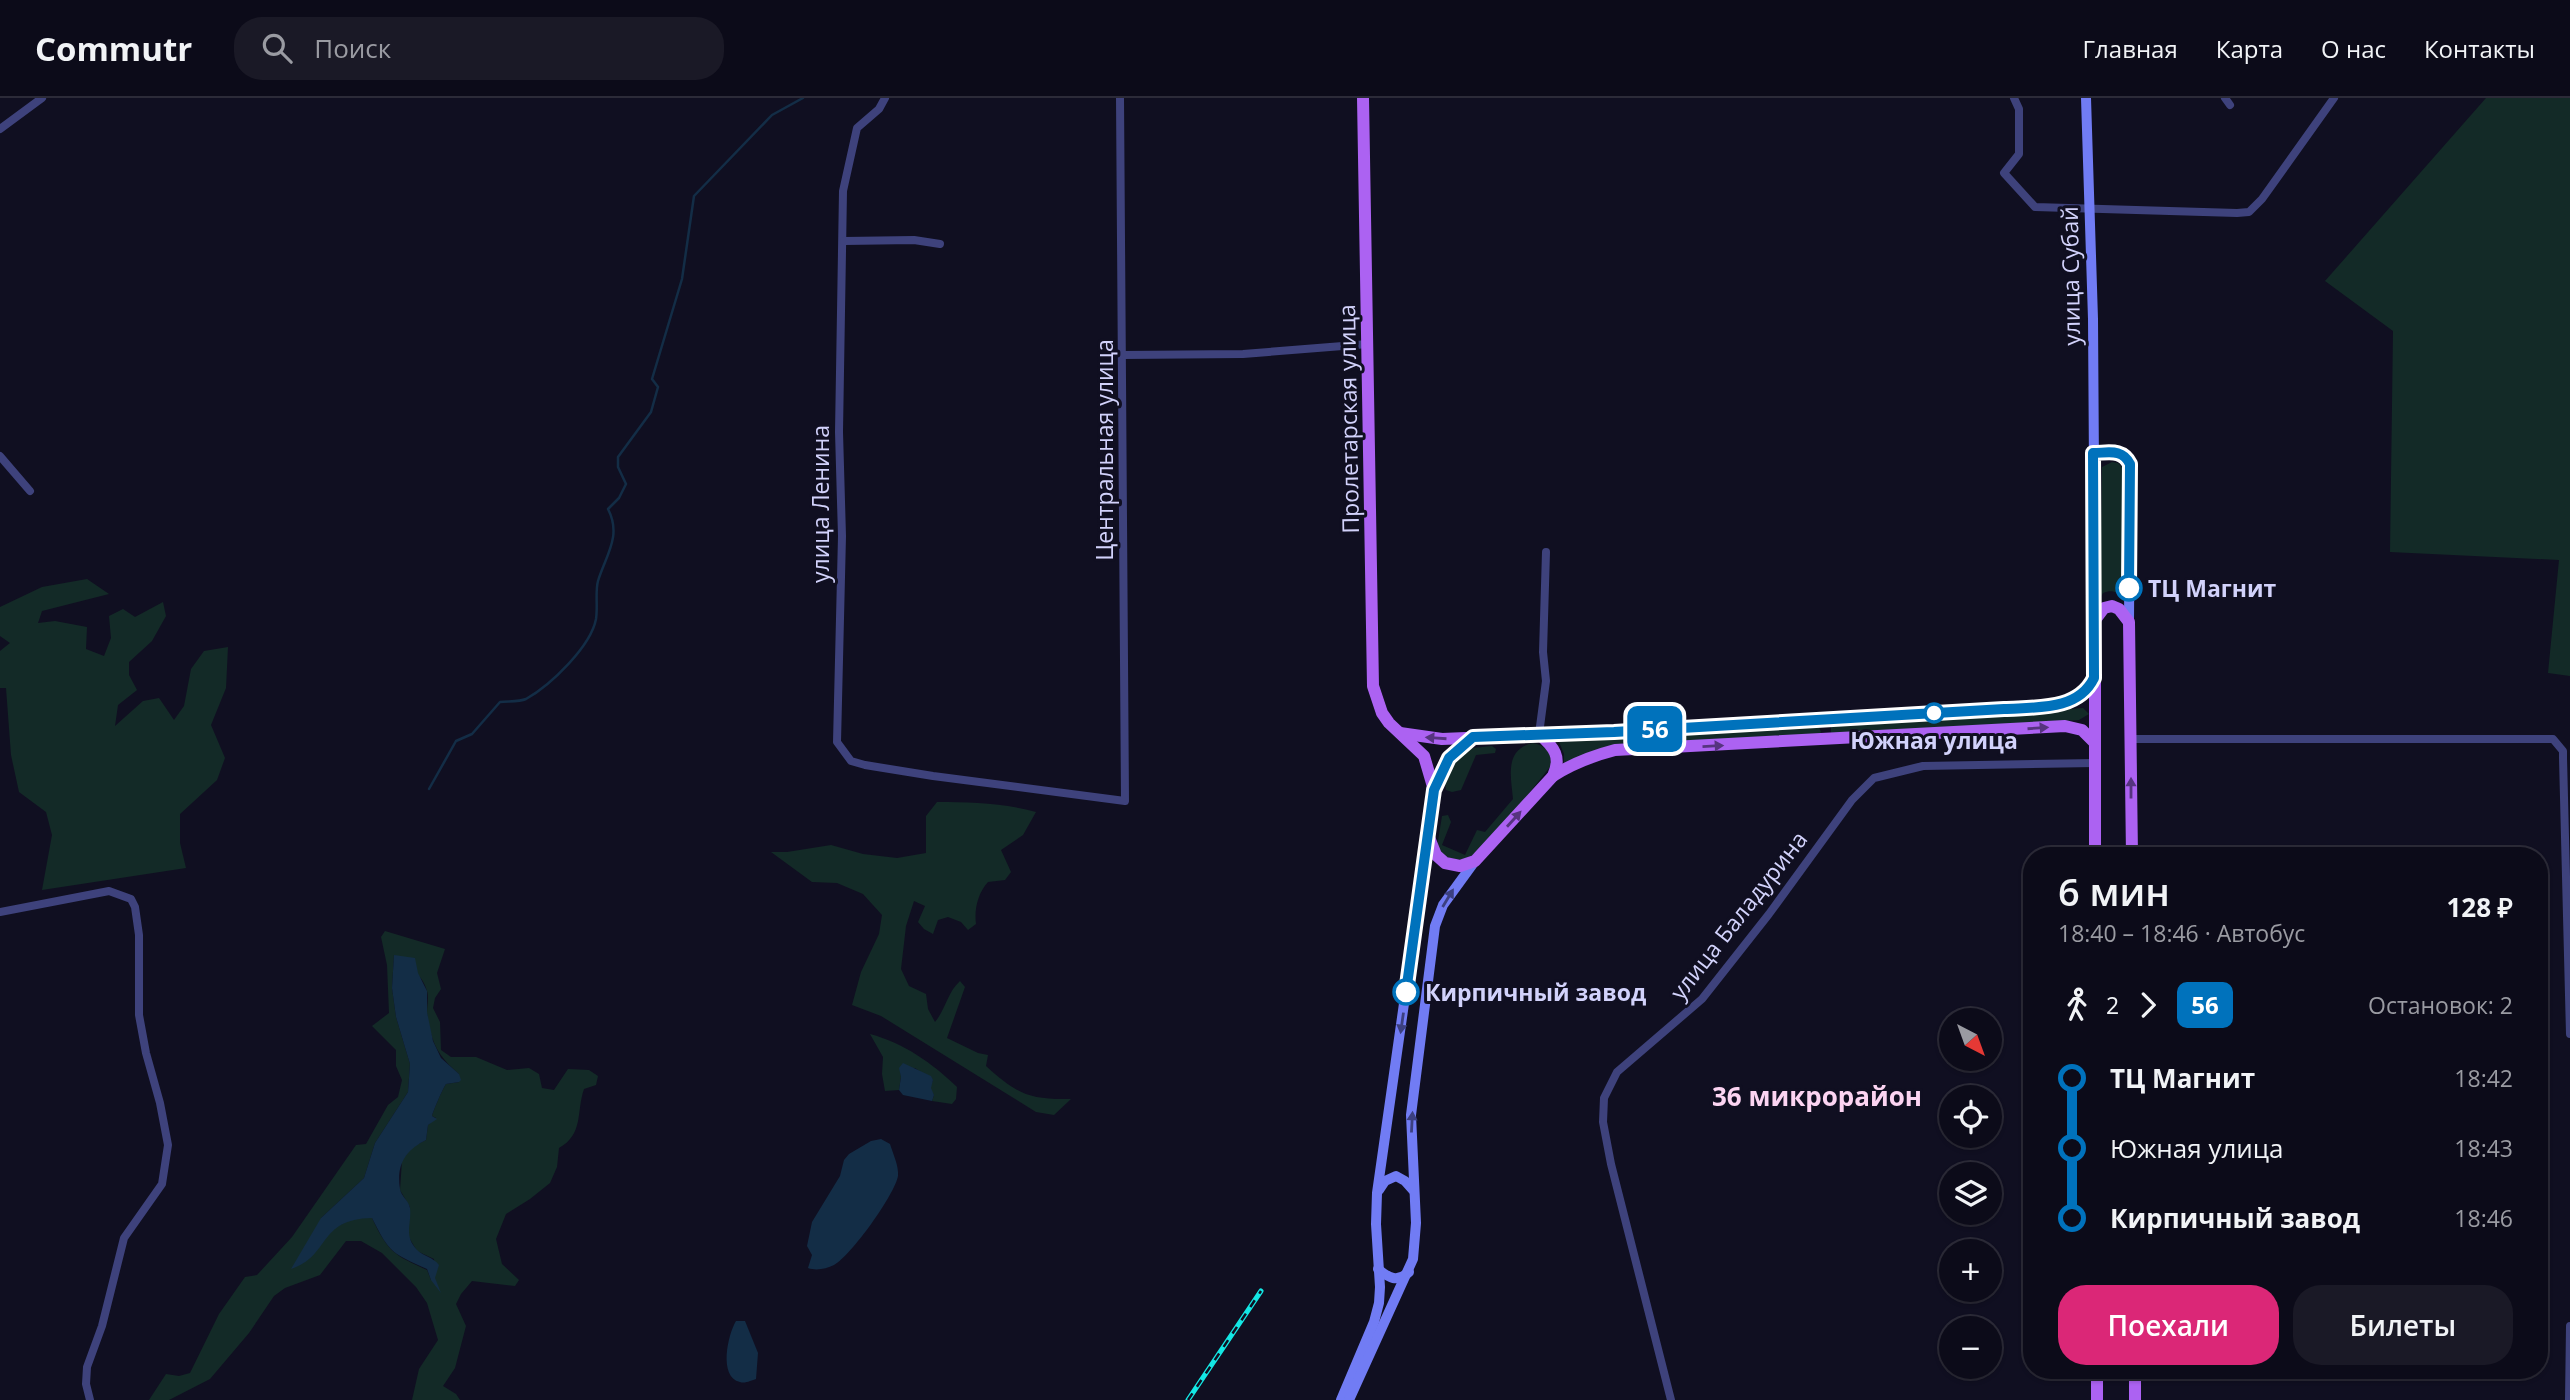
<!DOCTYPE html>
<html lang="ru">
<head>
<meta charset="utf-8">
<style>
	body { margin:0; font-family:"Open Sans",sans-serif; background:#1a1926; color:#f1f3f6; height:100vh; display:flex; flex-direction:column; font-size:26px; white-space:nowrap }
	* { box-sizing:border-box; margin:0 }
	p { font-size:23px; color:#9a9ba2 }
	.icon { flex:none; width:38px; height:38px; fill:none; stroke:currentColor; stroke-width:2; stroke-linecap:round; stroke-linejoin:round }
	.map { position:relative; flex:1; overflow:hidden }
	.side { position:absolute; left:2023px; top:749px; width:525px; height:532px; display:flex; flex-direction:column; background:#0c0b19; border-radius:28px; box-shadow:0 2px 5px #0004,0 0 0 2px #2c2b38 }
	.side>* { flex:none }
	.badge { padding:0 14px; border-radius:10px; font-size:24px; line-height:46px }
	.needle { width:46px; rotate:139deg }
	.buttons { position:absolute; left:1939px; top:910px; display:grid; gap:14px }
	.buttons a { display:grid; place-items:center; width:63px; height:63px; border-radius:50%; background:#0c0b19; box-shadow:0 2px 5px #0004,0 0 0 2px #2c2b38; font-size:35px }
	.map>.badge { position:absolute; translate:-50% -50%; box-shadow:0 0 0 4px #fff }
	.legs { display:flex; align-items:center; gap:10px; height:77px; padding:0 35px; font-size:23px }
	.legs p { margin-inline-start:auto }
	.head { display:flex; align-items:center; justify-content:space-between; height:119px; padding:0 35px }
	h1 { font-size:38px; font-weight:600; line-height:52px }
	.primary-button { display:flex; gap:14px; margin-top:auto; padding:14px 35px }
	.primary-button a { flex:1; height:80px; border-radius:28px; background:#db2777; color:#fff; font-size:28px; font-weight:600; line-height:80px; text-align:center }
	.primary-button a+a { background:#1a1926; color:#f1f3f6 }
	ul { padding:0 35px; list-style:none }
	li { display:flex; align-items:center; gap:24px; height:70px; font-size:26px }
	li i { display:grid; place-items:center; width:10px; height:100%; margin:0 9px; background:currentColor }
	li i::after { content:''; width:18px; height:18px; margin:-9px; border:5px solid; border-radius:50%; background:#0c0b19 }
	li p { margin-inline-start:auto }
	li:first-child i { background:linear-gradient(#0000 50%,currentColor 0) }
	li:last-child i { background:linear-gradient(currentColor 50%,#0000 0) }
	header { display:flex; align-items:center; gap:42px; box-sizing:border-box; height:98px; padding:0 35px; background:#0c0b19; border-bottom:2px solid #2c2b38 }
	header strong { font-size:33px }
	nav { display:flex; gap:38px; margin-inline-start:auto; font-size:24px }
	.search { width:490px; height:63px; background:#1a1926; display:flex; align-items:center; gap:18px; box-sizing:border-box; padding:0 24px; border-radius:28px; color:#9a9ba2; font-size:26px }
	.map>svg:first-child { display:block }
</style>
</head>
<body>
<header>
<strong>Commutr</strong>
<div class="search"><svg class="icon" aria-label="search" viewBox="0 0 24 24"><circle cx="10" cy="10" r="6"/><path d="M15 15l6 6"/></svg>Поиск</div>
<nav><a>Главная</a><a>Карта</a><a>О нас</a><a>Контакты</a></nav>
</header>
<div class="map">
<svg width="2570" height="1302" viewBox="0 0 2570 1302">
	<rect width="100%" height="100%" fill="#100f21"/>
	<g fill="#132a27" fill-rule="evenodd">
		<polygon points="2486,0 2570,0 2570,578 2548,575 2559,462 2390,454 2393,233 2325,183"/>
		<path d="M2112,364L2118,365L2126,373L2124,500C2117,494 2112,491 2103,495L2100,501L2102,369Z"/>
		<polygon points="87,481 109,496 42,513 38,525 55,523 87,529 86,551 104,558 111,540 109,518 123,511 135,519 163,504 166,518 152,543 129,564 129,577 137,592 118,607 115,628 143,603 159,600 174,622 184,608 191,571 204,553 228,549 226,590 211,627 225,660 217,682 180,716 180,745 186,770 42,792 52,737 46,714 19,694 11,657 6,590 0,590 0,553 10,545 0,538 0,509 42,489"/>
		<polygon points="2083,610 2089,616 2079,622 1831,639 1831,628"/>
		<polygon points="1818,627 1821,634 1820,636 1645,649 1564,668 1564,656 1557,639"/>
		<path d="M1533,645C1546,648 1553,655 1550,669C1534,688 1486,753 1467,760C1460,763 1451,760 1444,759L1437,749L1442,718L1448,717L1451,724L1442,747L1465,757L1477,732L1485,734L1513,701C1511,679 1504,651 1533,645Z"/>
		<path d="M1492,648L1496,651L1495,655L1476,657L1461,692L1452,694L1446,692C1442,678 1454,656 1469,651C1476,649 1485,649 1492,648Z"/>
		<path d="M937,704C971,704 1003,705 1036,714L1023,737L1001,752L1011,774L1005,782L988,784C978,795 974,811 976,826L968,832L961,824L948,819L938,822L933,836L924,831L918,824L925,808L914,803L906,828L901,871L909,888L926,896L928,911L935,924C946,911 947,895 960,883L965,889L947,940L978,955L988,957L986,968C1017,996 1029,1002 1071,1001L1054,1017L1036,1014L881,918L852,907L861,874L879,836L882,817L863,796L837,785L812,784L771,754H787L831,747L863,756L897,760L926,755V718Z"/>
		<path d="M385,833L445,851L437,875L441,891L435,900L433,910L440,924L441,952L451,959H476L507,972L529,970L539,976L542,990L554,992L568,971L589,972L598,978L596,987L584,991C576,1014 584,1036 559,1050L557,1069L550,1085L530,1101L506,1116L496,1141L502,1166L519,1182L515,1188L472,1183L461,1196L456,1206L466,1228L455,1270L443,1288L456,1296L460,1302H412L419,1271L438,1242L427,1205L416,1189L382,1155L361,1143H346L320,1177L285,1190L274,1198L249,1235L210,1281L169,1302H149L166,1276L179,1278L190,1275L219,1216L245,1179L257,1177L292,1139L356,1047L366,1046L388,1007L398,999L402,982L396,968V952L372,928L389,915L387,867L381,839ZM394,857C406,867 423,876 427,893C429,899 427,908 427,915C431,944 437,957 459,976V984L446,986C443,990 433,1013 432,1018L436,1020L428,1027L426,1042L412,1049L402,1062L400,1092L410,1109L407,1136L417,1153L434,1161L435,1180L431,1182L427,1172C394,1157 388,1154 372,1120H352L333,1131L321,1120L364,1080L375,1045L408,994L410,966L396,919L392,890Z"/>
		<path d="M870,936C904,945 932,965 957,989L956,1001L952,1006L932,1003L934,997L930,990L933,982L915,970H900L901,979L899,992L885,993L882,976L883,959Z"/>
	</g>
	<g fill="#132d46">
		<path d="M394,857L415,860L418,875L427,893V914L433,943L441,960L459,976L461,982L459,984L446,986C443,990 433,1013 432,1018L437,1021L428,1027L426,1042C406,1052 396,1066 400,1091C401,1098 409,1103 410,1110C412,1126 403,1137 417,1152C423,1158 433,1159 439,1167L435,1180L441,1195L431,1182L427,1171C392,1155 390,1156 372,1120C317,1121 331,1158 291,1171L321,1120L364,1080L375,1045L408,994L410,966L396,919L392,890Z"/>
		<polygon points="903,965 931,978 933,982 931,990 934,997 932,1003 903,997 899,992 901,979 899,970"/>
		<path d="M881,1041L890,1046C893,1056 899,1068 898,1078C895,1096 851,1158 834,1167C826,1171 816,1173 808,1170L812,1157L807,1148L812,1124L840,1078L844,1062L849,1056L871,1043Z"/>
		<path d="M736,1223H745L758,1255L756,1281C752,1282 745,1286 740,1284C718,1279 728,1236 736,1223Z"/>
	</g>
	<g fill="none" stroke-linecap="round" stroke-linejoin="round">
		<path stroke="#132d46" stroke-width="2.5" d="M429,691L456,643L472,636L500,604C508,603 519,604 526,601C551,587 591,548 596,521C598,508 595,494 598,483C606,457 622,438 608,411L619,400L626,386L618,369V359L651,314L658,289L652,281L682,181L694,98L772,17L803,0"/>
		<g stroke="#3e427c" stroke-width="8">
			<polyline points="885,0 879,11 857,30 843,93 839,334 842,438 837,644 851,663 865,667 933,678 1125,703 1120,0"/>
			<polyline points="2014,0 2019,11 2019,56 2004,75 2035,109 2237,115 2249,114 2262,101 2334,0"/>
			<polyline points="2225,0 2230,7"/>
			<polyline points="0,31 42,0"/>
			<polyline points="844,143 914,142 940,146"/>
			<polyline points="1123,257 1243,256 1368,246"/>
			<polyline points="0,358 30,393"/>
			<polyline points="1539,636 1546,583 1543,554 1546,454"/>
			<polyline points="2131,641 2553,641 2563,653 2563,660 2570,936"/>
			<polyline points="0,814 109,793 131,801 135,809 139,837 139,917 146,955 160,1005 168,1047 162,1086 124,1140 102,1228 87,1269 86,1286 90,1302"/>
			<polyline points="1671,1302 1611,1066 1603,1024 1604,1000 1617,974 1702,901 1769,816 1852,702 1874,680 1923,668 2095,665"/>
			<polyline points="2569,1302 2570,1228"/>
		</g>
		<g stroke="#717cf4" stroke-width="10">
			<polyline points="2086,0 2093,221 2095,522"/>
			<path d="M2093,355C2108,355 2122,350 2130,366L2129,524"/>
			<polyline points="1379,1092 1385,1083 1396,1078 1405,1083 1413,1092"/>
			<path d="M1378,1171C1389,1180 1397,1185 1409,1174"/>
			<polyline points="1341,1302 1374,1224 1379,1205 1380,1189 1376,1126 1377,1095 1428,737"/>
			<polyline points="1349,1302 1413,1161 1416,1125 1411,1017 1435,828 1443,807 1475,763"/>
		</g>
		<g stroke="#ac62f2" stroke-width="12">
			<polyline points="1363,0 1373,588 1382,615 1389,625 1424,658 1434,692"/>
			<path d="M1400,635L1442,641L1614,634L2046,608C2068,604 2083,602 2094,580"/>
			<path d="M1473,640L1449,660L1434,692L1428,737L1436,757L1445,765L1460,768L1475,763L1553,678C1562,659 1554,649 1539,636"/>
			<path d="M1553,678C1573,665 1592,658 1615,652L2065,628L2082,632L2094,644"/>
			<polyline points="2095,758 2095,522 2104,510 2112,508 2119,511 2129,524 2132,758"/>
			<polyline points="2097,1272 2097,1302"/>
			<polyline points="2135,1272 2135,1302"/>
		</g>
		<defs>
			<polyline id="rail" points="1188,1302 1261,1193"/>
		</defs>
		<use href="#rail" stroke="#13e7e4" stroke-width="5"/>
		<use href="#rail" stroke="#100f21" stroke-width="2.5" stroke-dasharray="8" stroke-linecap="butt"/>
	</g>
	<defs><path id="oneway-solid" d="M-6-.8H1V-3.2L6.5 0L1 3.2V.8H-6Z" transform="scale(1.75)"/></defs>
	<g fill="#56347f">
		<use href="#oneway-solid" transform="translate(2038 630) rotate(-4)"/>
		<use href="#oneway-solid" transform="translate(1436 640) rotate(-176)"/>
		<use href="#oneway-solid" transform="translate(1713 648) rotate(-3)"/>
		<use href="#oneway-solid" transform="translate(2131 690) rotate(-90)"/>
		<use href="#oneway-solid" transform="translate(1514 721) rotate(-48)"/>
	</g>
	<g fill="#3c4080">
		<use href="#oneway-solid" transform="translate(1448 800) rotate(-59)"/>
		<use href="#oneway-solid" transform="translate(1402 925) rotate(98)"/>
		<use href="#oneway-solid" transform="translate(1412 1024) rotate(-87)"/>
	</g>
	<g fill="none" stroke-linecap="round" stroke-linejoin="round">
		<defs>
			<path id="line-1" d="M1406,894L1434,692L1449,660L1473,639L1614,634L2004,611C2036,609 2078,613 2094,580L2093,355C2108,355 2122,350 2130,366L2129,490"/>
		</defs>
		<use href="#line-1" stroke="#fff" stroke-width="16"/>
		<use href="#line-1" stroke="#0072bc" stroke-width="10"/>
	</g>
	<g fill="#fff" stroke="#0072bc" stroke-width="3.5">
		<circle cx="2129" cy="490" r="12"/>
		<circle cx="1934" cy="615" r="9"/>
		<circle cx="1406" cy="894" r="12"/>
	</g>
	<g text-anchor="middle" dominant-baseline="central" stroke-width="6" stroke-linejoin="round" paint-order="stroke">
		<g font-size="23" fill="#d2d2fb" stroke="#100f21">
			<text transform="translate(2070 178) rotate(-91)">улица Субай</text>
			<text transform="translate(1348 321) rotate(-91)">Пролетарская улица</text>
			<text transform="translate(1104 352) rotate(-90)">Центральная улица</text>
			<text transform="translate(820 406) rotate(-90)">улица Ленина</text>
			<text transform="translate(1738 817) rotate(-52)">улица Баладурина</text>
		</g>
		<g font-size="23" font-weight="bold" fill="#d2d2fb" stroke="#100f21" text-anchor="start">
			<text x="2148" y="490">ТЦ Магнит</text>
			<text x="1934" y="642" text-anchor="middle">Южная улица</text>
			<text x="1425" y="894">Кирпичный завод</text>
		</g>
		<g font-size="26" font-weight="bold" fill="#fcd4f2" stroke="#100f21">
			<text x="1817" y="998">36 микрорайон</text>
		</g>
	</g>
</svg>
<div class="buttons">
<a><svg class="needle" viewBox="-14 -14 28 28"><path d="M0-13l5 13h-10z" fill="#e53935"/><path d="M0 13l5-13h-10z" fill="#9a9ba2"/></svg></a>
<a><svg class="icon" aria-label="locate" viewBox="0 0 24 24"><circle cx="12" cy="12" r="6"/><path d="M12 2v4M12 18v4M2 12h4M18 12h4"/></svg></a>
<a><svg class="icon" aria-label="layers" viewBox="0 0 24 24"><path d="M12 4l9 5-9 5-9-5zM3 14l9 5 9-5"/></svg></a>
<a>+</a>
<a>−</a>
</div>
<b class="badge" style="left:1655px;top:631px;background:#0072bc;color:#fff">56</b>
<section class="side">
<div class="head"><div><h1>6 мин</h1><p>18:40 – 18:46 · Автобус</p></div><b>128 ₽</b></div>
<div class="legs"><svg class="icon" aria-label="walk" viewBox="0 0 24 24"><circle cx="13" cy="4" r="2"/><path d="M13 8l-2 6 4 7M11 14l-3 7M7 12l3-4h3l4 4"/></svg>2<svg class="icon" aria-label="forward" viewBox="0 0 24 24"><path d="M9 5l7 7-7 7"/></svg><b class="badge" style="background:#0072bc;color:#fff">56</b><p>Остановок: 2</p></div>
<ul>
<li><i style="color:#0072bc"></i><b>ТЦ Магнит</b><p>18:42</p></li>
<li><i style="color:#0072bc"></i><span>Южная улица</span><p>18:43</p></li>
<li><i style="color:#0072bc"></i><b>Кирпичный завод</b><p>18:46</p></li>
</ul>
<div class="primary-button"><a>Поехали</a><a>Билеты</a></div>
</section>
</div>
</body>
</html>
